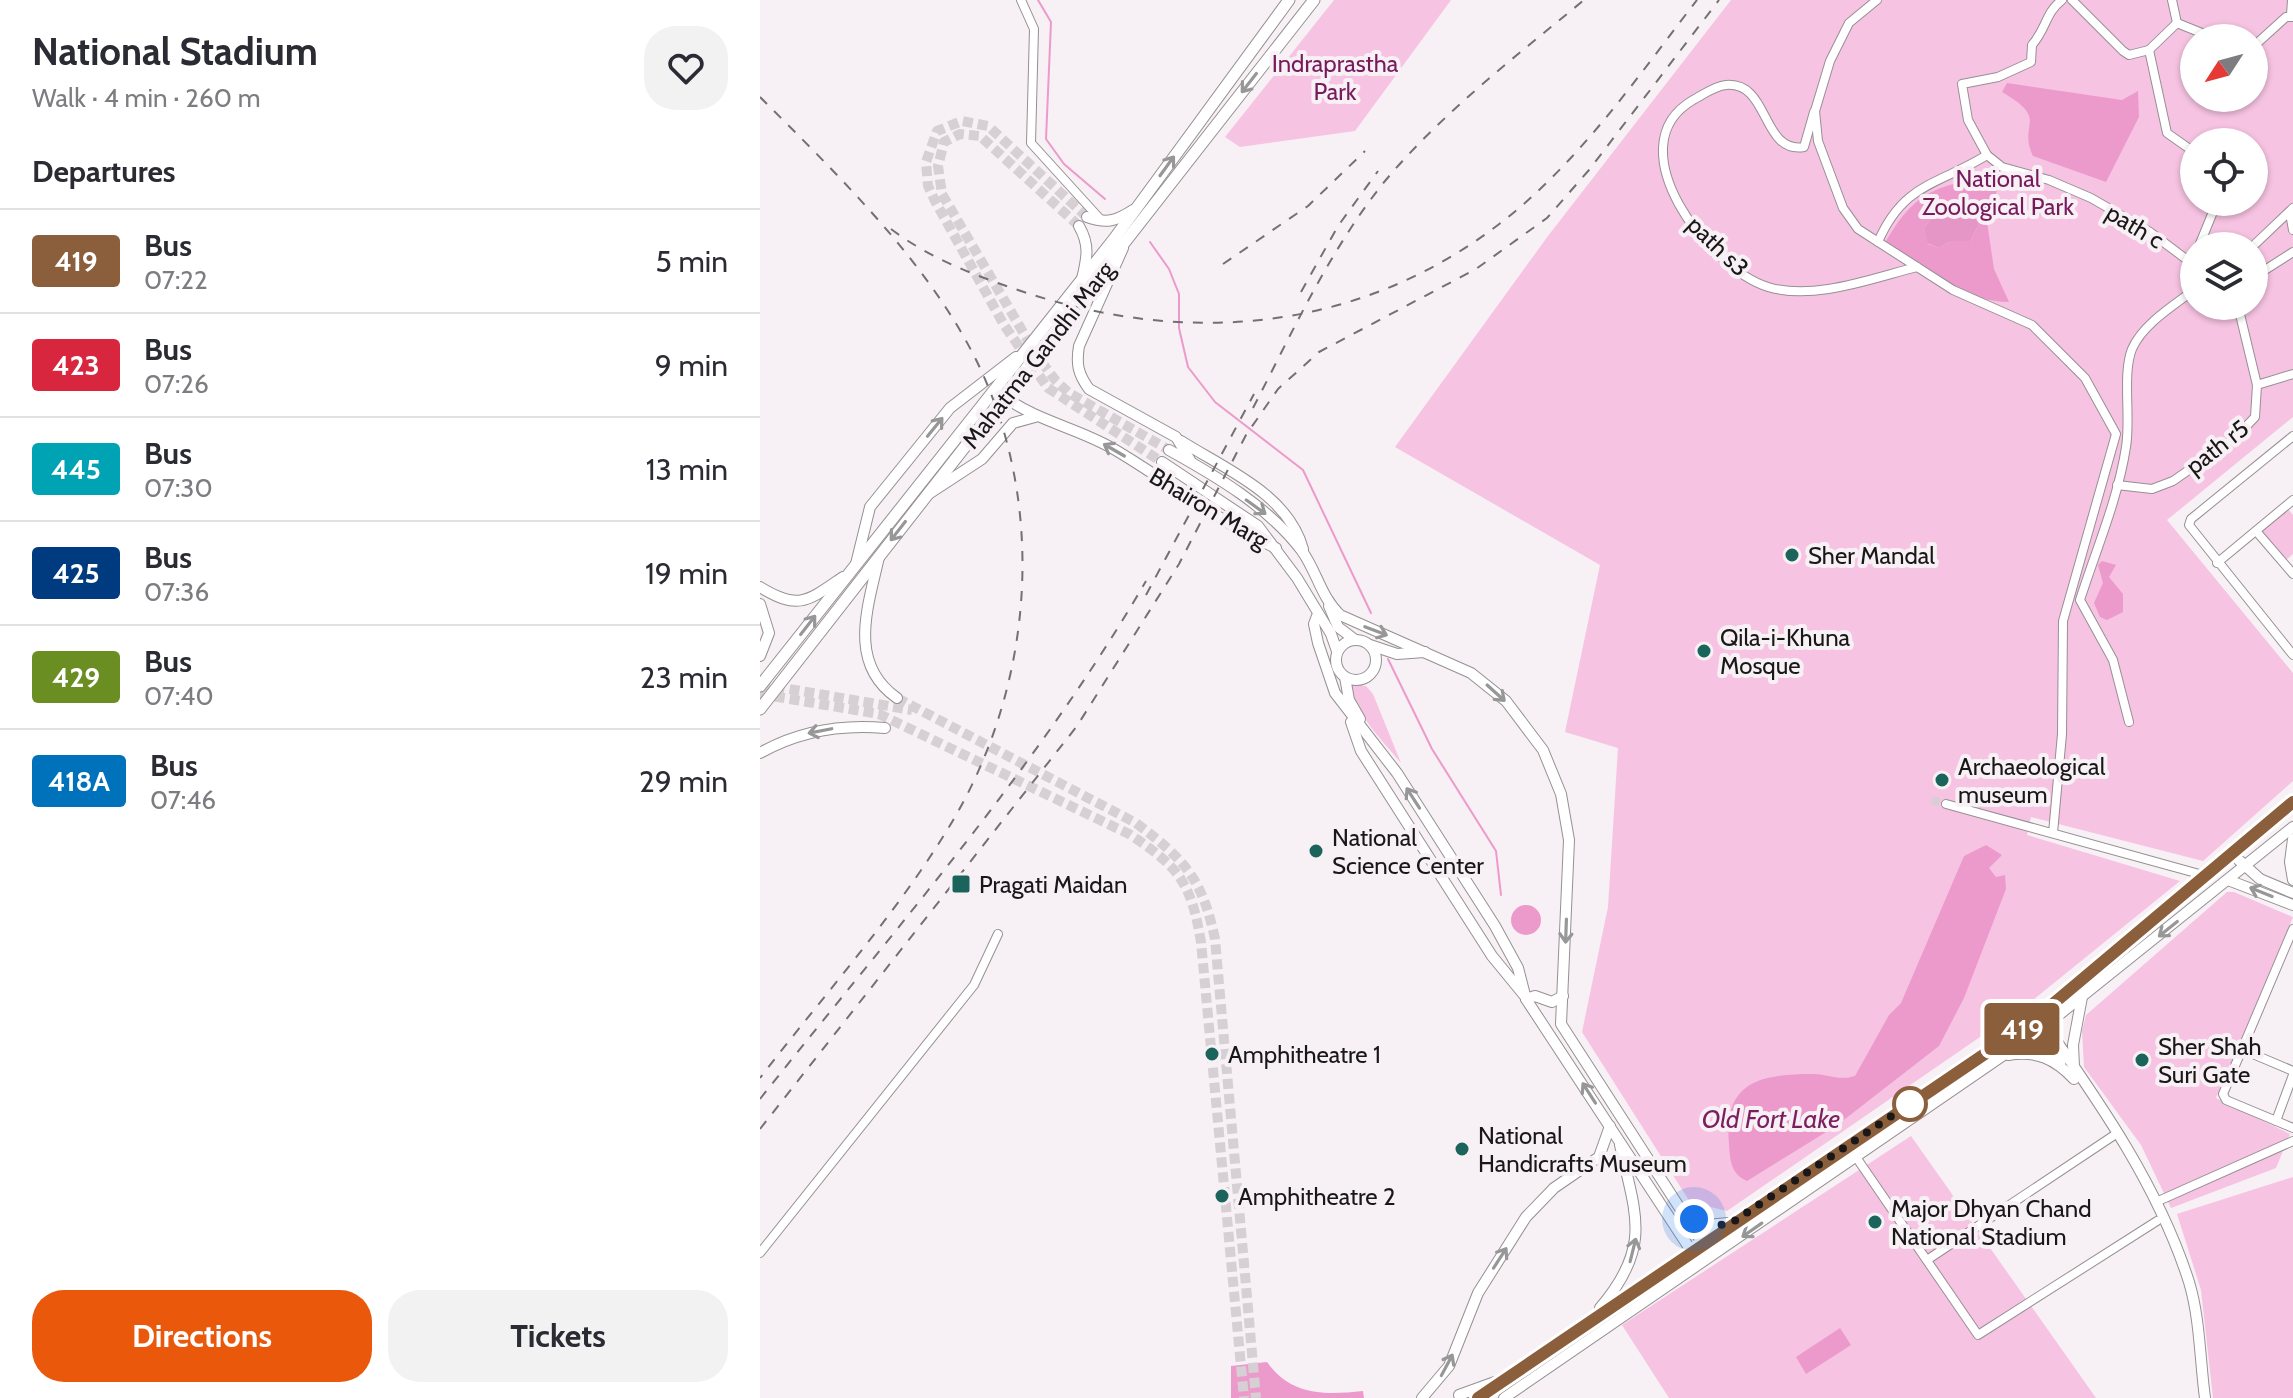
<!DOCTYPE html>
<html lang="en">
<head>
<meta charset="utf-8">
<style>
	body { margin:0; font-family:Cabin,sans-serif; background:#f2f2f3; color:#2b2b33; height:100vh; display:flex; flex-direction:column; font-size:30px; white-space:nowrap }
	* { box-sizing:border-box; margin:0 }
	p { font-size:26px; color:#7c7c81 }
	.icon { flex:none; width:44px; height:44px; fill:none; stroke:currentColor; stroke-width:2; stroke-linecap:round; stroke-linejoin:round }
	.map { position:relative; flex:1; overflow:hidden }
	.side { display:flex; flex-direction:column; background:#fff; width:760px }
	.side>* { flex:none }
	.badge { padding:0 16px; border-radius:6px; font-size:28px; line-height:52px }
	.needle { width:52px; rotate:234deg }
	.fabs { position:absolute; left:1420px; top:24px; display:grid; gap:16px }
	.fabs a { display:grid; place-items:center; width:88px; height:88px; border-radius:50%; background:#fff; box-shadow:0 2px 6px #0004; font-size:40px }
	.you { position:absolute; width:40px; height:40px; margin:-20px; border:6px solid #fff; border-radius:50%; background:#1a73e8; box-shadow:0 0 0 12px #1a73e833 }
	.map>.badge { position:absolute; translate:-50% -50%; box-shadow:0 0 0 4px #fff }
	h2 { padding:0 32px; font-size:30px; line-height:72px }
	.round { display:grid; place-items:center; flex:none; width:84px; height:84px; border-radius:32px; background:#f2f2f3 }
	.overview { display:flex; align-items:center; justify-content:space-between; height:136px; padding:0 32px }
	h1 { font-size:38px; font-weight:800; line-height:60px }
	.primary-button { display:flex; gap:16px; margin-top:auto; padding:16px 32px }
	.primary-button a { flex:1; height:92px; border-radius:32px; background:#ea580c; color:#fff; font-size:32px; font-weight:800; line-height:92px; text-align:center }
	.primary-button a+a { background:#f2f2f3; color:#2b2b33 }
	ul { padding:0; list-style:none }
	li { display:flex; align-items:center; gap:24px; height:104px; padding:0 32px; border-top:2px solid #e1e1e2 }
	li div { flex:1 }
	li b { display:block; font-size:30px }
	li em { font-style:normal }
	li .badge { min-width:88px; font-weight:700; text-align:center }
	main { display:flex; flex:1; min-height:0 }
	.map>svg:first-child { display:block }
</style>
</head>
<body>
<main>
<section class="side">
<div class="overview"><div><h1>National Stadium</h1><p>Walk · 4 min · 260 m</p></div><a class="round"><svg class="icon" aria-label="heart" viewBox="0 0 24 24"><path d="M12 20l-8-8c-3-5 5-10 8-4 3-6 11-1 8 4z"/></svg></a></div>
<h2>Departures</h2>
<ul>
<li><span class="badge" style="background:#8b5e3c;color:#fff">419</span><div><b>Bus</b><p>07:22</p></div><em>5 min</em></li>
<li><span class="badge" style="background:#d7263d;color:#fff">423</span><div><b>Bus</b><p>07:26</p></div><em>9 min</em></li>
<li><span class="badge" style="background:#00a3b4;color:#fff">445</span><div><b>Bus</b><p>07:30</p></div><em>13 min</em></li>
<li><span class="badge" style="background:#003b80;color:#fff">425</span><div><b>Bus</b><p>07:36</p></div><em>19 min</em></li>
<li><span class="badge" style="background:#6b8e23;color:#fff">429</span><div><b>Bus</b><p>07:40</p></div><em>23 min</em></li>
<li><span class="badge" style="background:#0072bc;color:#fff">418A</span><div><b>Bus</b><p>07:46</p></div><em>29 min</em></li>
</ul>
<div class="primary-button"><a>Directions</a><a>Tickets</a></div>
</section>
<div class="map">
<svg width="1533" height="1398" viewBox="0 0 1533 1398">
	<rect width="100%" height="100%" fill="#f7f0f4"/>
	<g fill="#f7c3e2" fill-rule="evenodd">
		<polygon points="574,0 691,0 595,131 480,147 465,137"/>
		<path d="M971,0H1533V417L1407,520L1533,673V781L1443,861L1271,817L1267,835L1420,881L1268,1004L967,1211L930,1202L822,1032L848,907L858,748L805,732L840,565L635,447L788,236ZM1434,38H1494V98H1434ZM1434,142H1494V202H1434ZM1434,246H1494V306H1434Z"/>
		<polygon points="1528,509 1533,515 1533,554 1526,560 1502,531"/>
		<path d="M590,685L606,686L613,694L641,763C622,740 596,715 590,685Z"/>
		<polygon points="1467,892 1474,892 1533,917 1456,1098 1530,1134 1516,1168 1411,1208 1381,1145 1324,1067 1322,1031 1326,1015"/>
		<polygon points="1151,1136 1336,1398 909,1398 862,1325"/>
		<polygon points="1533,1177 1533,1398 1453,1398 1441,1290 1417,1214"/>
	</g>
	<polygon fill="#e695c7" points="1184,203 1209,207 1220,222 1210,241 1191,241 1179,248 1167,243 1164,228"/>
	<g fill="#ec9acc" fill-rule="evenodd">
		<path d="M1247,83L1362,100L1378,91L1379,117L1346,182L1273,156C1257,122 1291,121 1242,92Z"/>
		<path d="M1240,169L1246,172L1226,215L1234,269L1249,302C1202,302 1163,266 1126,241C1145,209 1161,191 1198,183C1213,179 1227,177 1240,169ZM1184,203L1209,207L1220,222L1210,241H1191L1179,248L1168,244L1164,228Z"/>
		<polygon points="1342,561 1356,565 1349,577 1363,594 1363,612 1347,620 1340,617 1334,603 1343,583 1338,565"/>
		<path d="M1226,845L1242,855L1229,868L1236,877L1245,875L1246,889L1204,998L1179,1046L1076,1126L987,1181C971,1174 970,1161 969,1144C963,1082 999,1074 1053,1074C1068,1074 1078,1081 1095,1076L1129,1015L1141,1003L1204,856Z"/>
		<circle cx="766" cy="920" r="15"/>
		<polygon points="1080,1328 1091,1345 1046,1374 1036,1357"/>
		<path d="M507,1362C531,1396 565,1395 603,1391L604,1398H471V1366Z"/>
	</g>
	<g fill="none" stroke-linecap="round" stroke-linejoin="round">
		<g stroke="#ec9acc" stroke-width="2">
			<polyline points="278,0 291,22 286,139 304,164 345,199"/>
			<polyline points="390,242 409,269 419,294 419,328 428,367 455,402 543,470 611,613"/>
			<polyline points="628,659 672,749 736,851 741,895"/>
		</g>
		<polyline stroke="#d6cfd3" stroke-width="8" stroke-dasharray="8 4" stroke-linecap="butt" points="1172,800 1186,804"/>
		<g stroke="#d6cfd3" stroke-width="10" stroke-dasharray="10 5" stroke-linecap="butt">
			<polyline points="327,217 228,126 202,121 177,131 166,162 168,186 175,201 244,325 288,388 402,462"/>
			<polyline points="319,226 220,136 200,134 184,142 178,166 182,194 277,356 296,381 309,393 409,450"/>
			<polyline points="0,684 152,710"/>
			<path d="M0,694L119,714L369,834C419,867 431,882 441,942L484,1398"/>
			<path d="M137,698L376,823C425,860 442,878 455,939L496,1398"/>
		</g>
		<defs>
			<g id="minor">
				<polyline points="261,0 274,29 271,143 341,220"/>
				<polyline points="1117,0 1089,23 1070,61 1055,111 1058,141 1083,208 1098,229 1193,290 1272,325 1325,378 1356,434 1303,621 1302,734 1293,833"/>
				<polyline points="1312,0 1363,51 1369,55 1389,50 1407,133 1434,152"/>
				<polyline points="1412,0 1417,23"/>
				<polyline points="1531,15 1532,0"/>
				<polyline points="1494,46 1526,17 1533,17"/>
				<polyline points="1389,50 1417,23 1454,38"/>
				<path d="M1054,112L1044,147C1001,154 1010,81 966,85C954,86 943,95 933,100C854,146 949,269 1008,287C1054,301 1113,278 1157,267"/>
				<path d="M1227,155L1208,120L1202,84L1238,77L1271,62L1272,45C1287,28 1285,13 1302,0"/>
				<polyline points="1530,213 1533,230"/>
				<path d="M1118,242C1144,182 1179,185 1227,155L1242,167L1289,180L1331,198L1390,232L1434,265"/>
				<polyline points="1439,246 1457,202"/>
				<polyline points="1493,246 1533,208"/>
				<polyline points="1494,277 1533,252"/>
				<polyline points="1497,385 1533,374"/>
				<polyline points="1533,436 1431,519 1429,525 1533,655"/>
				<polyline points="1357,485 1392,489 1413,481 1476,437 1495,417 1497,385 1478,306"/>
				<polyline points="1496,531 1533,574"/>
				<polyline points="1457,563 1533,500"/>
				<path d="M1369,722L1353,660L1320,600C1336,550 1358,499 1366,447C1371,418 1362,374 1372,349C1383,324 1413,306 1434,290"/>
				<polyline points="1186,804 1443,875"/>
				<polyline points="1533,929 1463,1094 1466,1100 1533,1128"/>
				<polyline points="1481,1049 1533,1071"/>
				<polyline points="1516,1121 1533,1075"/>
				<polyline points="1096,1157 1218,1335 1397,1221"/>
				<polyline points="1396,1202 1533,1141"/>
				<polyline points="0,1253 214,985 238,934"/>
				<polyline points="1167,1260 1353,1136"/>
			</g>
			<g id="major">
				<path d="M327,217C347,224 356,221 373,210"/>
				<path d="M319,226C330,245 327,258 322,279"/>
				<path d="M363,248L319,346C316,364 318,374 329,389L416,437L430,460"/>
				<path d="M246,398C278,421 317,428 352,448C407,480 458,522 516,548"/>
				<path d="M421,441C465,469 528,494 543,549"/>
				<path d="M409,450C456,476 509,507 542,551C557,572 561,597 580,615L711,673L746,701L783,750L801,794L809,840L801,1024L943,1244"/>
				<polyline points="402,462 498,526 537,578 571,634 577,651"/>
				<polyline points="167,495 222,459 253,423 275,417"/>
				<path d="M119,557C108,607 87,663 137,698"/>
				<polyline points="96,564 110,507 190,408 256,357"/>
				<path d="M0,587C39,611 48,601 83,577"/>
				<polyline points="0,604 9,633 0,656"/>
				<polyline points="569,606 578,627 594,639"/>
				<polyline points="557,616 554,624 558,643 575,693 637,773 735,926 758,968 766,999 932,1252"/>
				<circle cx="596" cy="660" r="20"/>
				<polyline points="610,645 637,654 665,652"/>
				<polyline points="585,677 589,700 600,719"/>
				<polyline points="591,722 601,751 732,956 764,995"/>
				<path d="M0,753C39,731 80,724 125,728"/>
				<polyline points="1533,839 1530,862 1533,880"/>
				<polyline points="1472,854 1500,879 1533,893"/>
				<polyline points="1468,880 1533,905"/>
				<polyline points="766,999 775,996 792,1002 803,996"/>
				<path d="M1286,1026C1342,1106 1399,1188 1429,1282C1440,1318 1440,1361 1445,1398"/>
				<polyline points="1280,1030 1301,1061"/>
				<path d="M1248,1055C1276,1050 1295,1059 1314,1079"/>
				<polyline points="1314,1067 1313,1045 1322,997"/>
				<polyline points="927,1213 948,1225 968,1223"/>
				<path d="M840,1308C892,1247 876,1216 860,1145"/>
				<polyline points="699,1395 735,1382"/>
				<polyline points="662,1398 689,1366 718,1293 766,1217 794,1188 839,1157 850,1126"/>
				<polyline points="718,1398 1269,1024 1533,802"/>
				<polyline points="744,1398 1280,1030 1533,827"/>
			</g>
			<g id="highway">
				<polyline points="0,686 354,239 529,0"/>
				<polyline points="0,709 554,0"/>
			</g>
		</defs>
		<use href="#minor" stroke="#969093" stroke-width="10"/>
		<use href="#major" stroke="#969093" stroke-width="12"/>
		<use href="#highway" stroke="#969093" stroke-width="13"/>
		<use href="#minor" stroke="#fff" stroke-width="8"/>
		<use href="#major" stroke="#fff" stroke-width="10"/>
		<use href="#highway" stroke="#fff" stroke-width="11"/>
		<g stroke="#747072" stroke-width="2" stroke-dasharray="10 10" stroke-linecap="butt">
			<path d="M0,97C79,176 172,266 220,368C288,514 272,691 189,827C135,916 63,996 0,1078"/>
			<path d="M131,229C168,257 211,274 255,289C426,348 602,333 747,218C823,157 878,76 937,0"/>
			<polyline points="463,264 548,206 605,151"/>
			<polyline points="541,292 578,226 618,171"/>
			<path d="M493,408C533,331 570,249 625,181C682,113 756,56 824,0"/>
			<polyline points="386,595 494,394"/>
			<path d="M0,1099C134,930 278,767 386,581"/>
			<polyline points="0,1129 317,726 419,564 486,435 518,389 559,352 716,269 787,218 829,170 959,0"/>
		</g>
	</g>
	<defs><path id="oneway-shaft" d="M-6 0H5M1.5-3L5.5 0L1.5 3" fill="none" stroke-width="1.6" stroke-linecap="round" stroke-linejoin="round" transform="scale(2)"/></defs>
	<g stroke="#989797">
		<use href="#oneway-shaft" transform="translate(489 83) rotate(128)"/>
		<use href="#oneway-shaft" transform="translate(407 166) rotate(-54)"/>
		<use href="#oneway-shaft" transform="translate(175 427) rotate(-51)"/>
		<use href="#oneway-shaft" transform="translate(354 450) rotate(-150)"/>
		<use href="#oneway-shaft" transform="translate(496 507) rotate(36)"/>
		<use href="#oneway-shaft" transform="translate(138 531) rotate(128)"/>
		<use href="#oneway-shaft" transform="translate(48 625) rotate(-52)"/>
		<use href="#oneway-shaft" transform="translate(616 631) rotate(21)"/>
		<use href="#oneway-shaft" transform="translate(736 693) rotate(42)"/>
		<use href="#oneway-shaft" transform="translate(60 731) rotate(169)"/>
		<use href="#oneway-shaft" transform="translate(653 798) rotate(-123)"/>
		<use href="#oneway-shaft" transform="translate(1501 892) rotate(-158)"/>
		<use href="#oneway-shaft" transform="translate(1408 929) rotate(141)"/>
		<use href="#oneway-shaft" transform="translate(806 931) rotate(92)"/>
		<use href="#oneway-shaft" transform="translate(829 1093) rotate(-123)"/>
		<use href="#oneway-shaft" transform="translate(992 1230) rotate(145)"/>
		<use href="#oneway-shaft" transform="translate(873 1250) rotate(-76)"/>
		<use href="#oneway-shaft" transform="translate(740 1258) rotate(-57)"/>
		<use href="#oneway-shaft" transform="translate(687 1365) rotate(-62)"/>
	</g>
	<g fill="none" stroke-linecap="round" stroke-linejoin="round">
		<defs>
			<polyline id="line" points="718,1398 1269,1024 1533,802"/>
		</defs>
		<use href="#line" stroke="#fff" stroke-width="18"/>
		<use href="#line" stroke="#8b5e3c" stroke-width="12"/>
		<polyline stroke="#191718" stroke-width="8" stroke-dasharray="0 14.4" points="934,1219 956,1226 973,1222 1157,1099 1150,1104"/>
	</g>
	<g fill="#1a645b" stroke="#f7f0f4" stroke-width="3">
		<circle cx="1032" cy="555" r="8"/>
		<circle cx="944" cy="651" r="8"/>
		<circle cx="1182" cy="780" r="8"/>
		<circle cx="556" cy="851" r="8"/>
		<rect x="191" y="874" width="20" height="20" rx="4"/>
		<circle cx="452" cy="1054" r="8"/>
		<circle cx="1382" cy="1060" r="8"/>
		<circle cx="702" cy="1149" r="8"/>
		<circle cx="462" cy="1196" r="8"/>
		<circle cx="1115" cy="1222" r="8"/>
	</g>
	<circle fill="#fff" stroke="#8b5e3c" stroke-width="4" cx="1150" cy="1104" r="16"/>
	<g text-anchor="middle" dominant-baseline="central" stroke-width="8" stroke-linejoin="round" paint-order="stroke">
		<g font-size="24" fill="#781b5c" stroke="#f7f0f4">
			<text x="575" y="63">Indraprastha<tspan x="575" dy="28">Park</tspan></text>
			<text x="1238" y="178">National<tspan x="1238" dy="28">Zoological Park</tspan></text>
		</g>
		<g font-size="24" fill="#191718" stroke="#f7f0f4">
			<text transform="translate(1375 226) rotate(31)">path c</text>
			<text transform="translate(958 246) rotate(44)">path s3</text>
			<text transform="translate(278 355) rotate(-52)">Mahatma Gandhi Marg</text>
			<text transform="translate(1457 447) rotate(-38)">path r5</text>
			<text transform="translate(449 508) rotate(31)">Bhairon Marg</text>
		</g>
		<g font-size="24" fill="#191718" stroke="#f7f0f4" text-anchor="start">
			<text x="1048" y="555">Sher Mandal</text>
			<text x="960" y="637">Qila-i-Khuna<tspan x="960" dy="28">Mosque</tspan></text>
			<text x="1198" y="766">Archaeological<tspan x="1198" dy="28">museum</tspan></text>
			<text x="572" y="837">National<tspan x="572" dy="28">Science Center</tspan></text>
			<text x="219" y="884">Pragati Maidan</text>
			<text x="1398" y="1046">Sher Shah<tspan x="1398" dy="28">Suri Gate</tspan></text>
			<text x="468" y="1054">Amphitheatre 1</text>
			<text x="718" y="1135">National<tspan x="718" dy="28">Handicrafts Museum</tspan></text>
			<text x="478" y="1196">Amphitheatre 2</text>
			<text x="1131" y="1208">Major Dhyan Chand<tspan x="1131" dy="28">National Stadium</tspan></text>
		</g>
		<g font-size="26" font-style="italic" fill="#7c1f60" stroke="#f7f0f4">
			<text x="1011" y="1119">Old Fort Lake</text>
		</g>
	</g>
</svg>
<div class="fabs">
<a><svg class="needle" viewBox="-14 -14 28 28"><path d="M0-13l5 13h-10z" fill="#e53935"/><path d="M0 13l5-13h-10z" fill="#7c7c81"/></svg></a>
<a><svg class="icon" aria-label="locate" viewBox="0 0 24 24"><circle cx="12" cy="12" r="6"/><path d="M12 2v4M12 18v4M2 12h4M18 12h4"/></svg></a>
<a><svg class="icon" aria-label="layers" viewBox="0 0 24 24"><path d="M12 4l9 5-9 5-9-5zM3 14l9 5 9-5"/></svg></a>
</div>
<div class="you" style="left:934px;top:1219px"></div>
<b class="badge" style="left:1262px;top:1029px;background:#8b5e3c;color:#fff">419</b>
</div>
</main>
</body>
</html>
